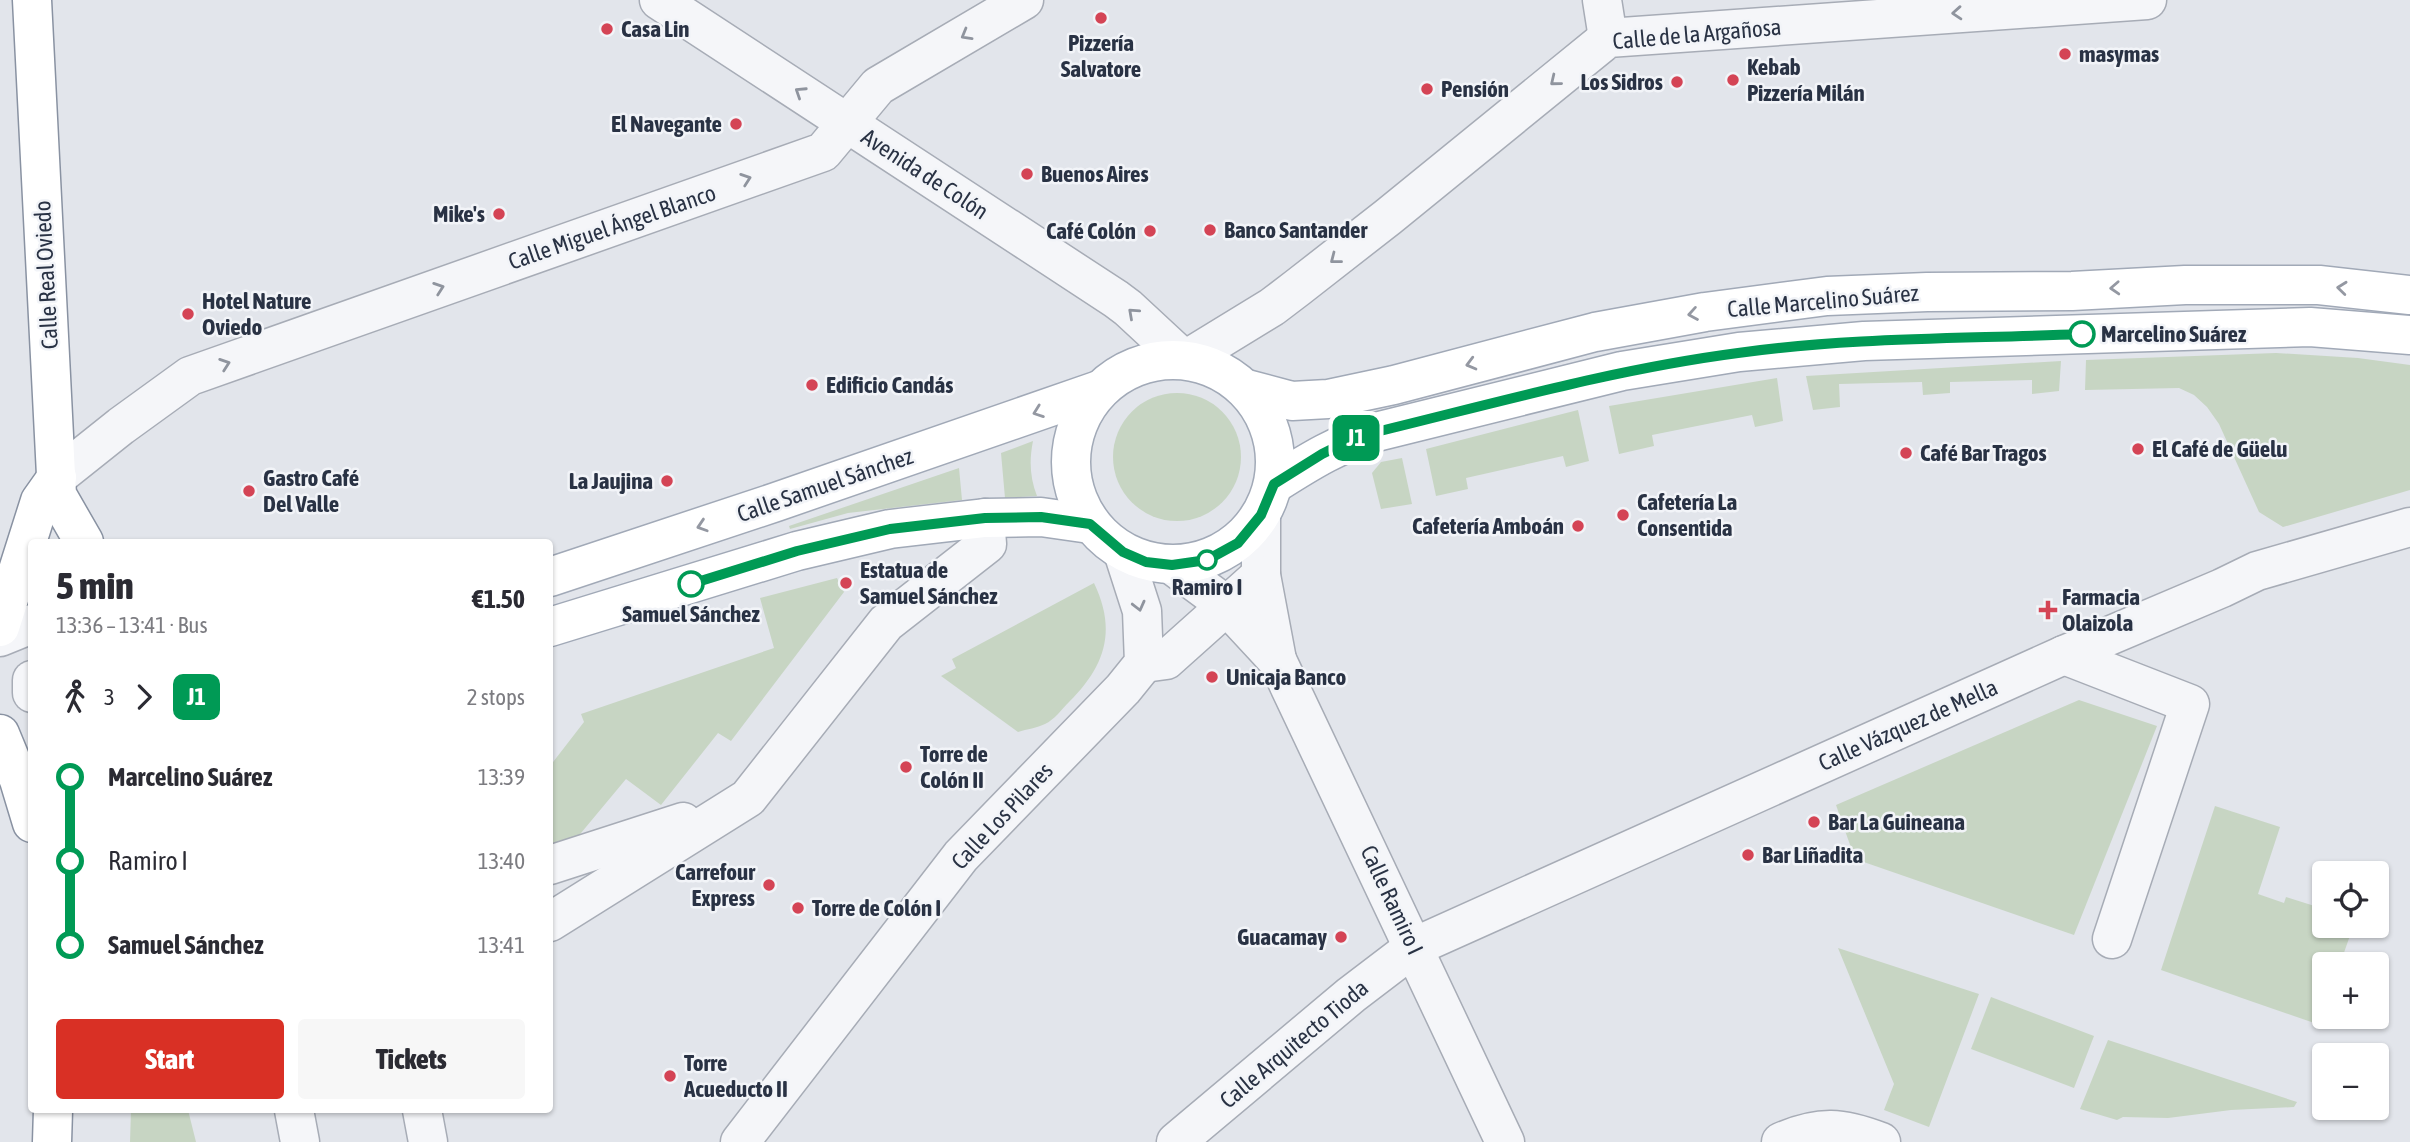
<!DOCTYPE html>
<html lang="en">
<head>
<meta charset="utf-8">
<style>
	body { margin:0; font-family:"Asap Condensed",sans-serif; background:#f7f7f7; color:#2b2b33; height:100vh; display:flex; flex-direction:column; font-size:26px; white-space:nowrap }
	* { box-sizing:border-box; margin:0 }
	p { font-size:23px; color:#7c7c81 }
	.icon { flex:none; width:38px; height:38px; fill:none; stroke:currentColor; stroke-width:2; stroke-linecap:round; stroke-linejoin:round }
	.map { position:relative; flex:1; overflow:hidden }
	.details { position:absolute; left:28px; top:539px; width:525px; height:574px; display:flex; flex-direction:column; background:#fff; border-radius:7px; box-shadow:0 2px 5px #0004 }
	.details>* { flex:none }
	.badge { padding:0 14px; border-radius:10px; font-size:24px; line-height:46px }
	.buttons { position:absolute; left:2312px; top:861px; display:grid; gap:14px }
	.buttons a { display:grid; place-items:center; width:77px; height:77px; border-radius:7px; background:#fff; box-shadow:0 2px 5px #0004; font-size:35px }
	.map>.badge { position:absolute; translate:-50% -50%; box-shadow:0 0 0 4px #fff }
	.legs { display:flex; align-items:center; gap:10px; height:77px; padding:0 28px; font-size:23px }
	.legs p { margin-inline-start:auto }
	.overview { display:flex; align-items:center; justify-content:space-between; height:119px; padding:0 28px }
	h1 { font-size:38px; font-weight:800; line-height:52px }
	.action { display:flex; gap:14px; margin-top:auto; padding:14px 28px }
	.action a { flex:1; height:80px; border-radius:7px; background:#d93025; color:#fff; font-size:28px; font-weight:800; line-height:80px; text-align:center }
	.action a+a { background:#f7f7f7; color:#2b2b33 }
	ul { padding:0 28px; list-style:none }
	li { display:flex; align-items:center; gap:24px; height:84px; font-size:26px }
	li i { display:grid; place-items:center; width:10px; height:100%; margin:0 9px; background:currentColor }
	li i::after { content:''; width:18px; height:18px; margin:-9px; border:5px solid; border-radius:50%; background:#fff }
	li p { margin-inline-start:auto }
	li:first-child i { background:linear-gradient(#0000 50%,currentColor 0) }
	li:last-child i { background:linear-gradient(currentColor 50%,#0000 0) }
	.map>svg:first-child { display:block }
</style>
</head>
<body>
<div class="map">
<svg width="2410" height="1142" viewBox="0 0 2410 1142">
	<rect width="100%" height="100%" fill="#e2e5eb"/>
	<g fill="#c7d5c3">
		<polygon points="2276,353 2358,358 2410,365 2410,490 2283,527 2259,512 2219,424 2207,407 2194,395 2179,388 2085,390 2086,360"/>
		<polygon points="2061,361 2059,391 2032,394 2032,380 1950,382 1950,393 1923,395 1922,382 1839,384 1840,407 1813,410 1806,376"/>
		<polygon points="1777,378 1783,421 1755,427 1752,415 1652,435 1654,446 1619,454 1609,406"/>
		<circle cx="1177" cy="457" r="64"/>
		<polygon points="1578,410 1589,461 1566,467 1563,456 1466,478 1468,489 1436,496 1426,449"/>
		<path d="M1033,441C1029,461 1030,478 1037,496L1005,498L1001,453Z"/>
		<polygon points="1402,458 1412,504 1381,509 1372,473 1381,462"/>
		<polygon points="959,468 962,500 848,513 790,529 789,526"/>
		<polygon points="837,578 844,592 731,741 718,733 661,805 626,779 576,839 550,848 550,766 584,722 581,714 774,648 760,598"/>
		<path d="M1094,583C1117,631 1105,666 1069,702C1062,709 1054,720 1045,724C1037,728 1027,729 1018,732L941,676L956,668L952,659Z"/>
		<polygon points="2079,700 2157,726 2074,935 1855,859 1836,805"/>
		<polygon points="2215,806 2280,827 2258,894 2284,903 2286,897 2324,909 2324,926 2353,927 2340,964 2324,964 2324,1012 2320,1025 2161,970"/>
		<polygon points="1838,948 1979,994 1929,1127 1884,1110 1894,1084"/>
		<polygon points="1991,997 2094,1036 2074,1088 1971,1049"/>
		<polygon points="2108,1040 2297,1102 2294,1107 2231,1110 2168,1118 2123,1117 2117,1120 2080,1109"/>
		<polygon points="131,1110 188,1110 196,1142 130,1142"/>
	</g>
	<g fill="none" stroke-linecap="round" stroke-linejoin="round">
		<defs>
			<g id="minor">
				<polyline points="659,0 1116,299 1128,308 1183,359"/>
				<polyline points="1602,0 1608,38"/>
				<polyline points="1187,359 1272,307 1297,288 1388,217 1608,38 2147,0"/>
				<polyline points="57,477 121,426 190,376 823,152 878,86 1024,0"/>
				<polyline points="1261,515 1261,575 1277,660"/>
				<polyline points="1172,565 1226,605 1277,660 1505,1142"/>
				<polyline points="0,637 32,624"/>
				<polyline points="2064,655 2190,704 2112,939"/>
				<polyline points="1144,663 1166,660 1261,575"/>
				<polyline points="32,680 32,693"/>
				<polyline points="550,865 683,822"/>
				<polyline points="550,922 748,798 886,623 987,544 985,518"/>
				<polyline points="294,1110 300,1142"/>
				<polyline points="422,1110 428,1142"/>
				<polyline points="740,1142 961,856 1123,689 1144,663 1142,611 1123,552"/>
				<polyline points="1176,1142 1351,995 1414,947 2064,655 2222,588 2257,571 2410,527"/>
				<path d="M1781,1142C1820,1125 1842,1127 1881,1142"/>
			</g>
			<g id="major">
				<circle cx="1173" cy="462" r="102"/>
				<polyline points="1247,389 1292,401 1328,399 1394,385 1595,332 1705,312 1827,296 1927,292 2072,291 2185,285 2319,285 2410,295"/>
				<path d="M1274,484C1310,461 1339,443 1380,431L1622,371L1739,352L1864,341L2310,327L2410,335"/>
				<polyline points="550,577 776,502 1099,390"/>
				<polyline points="550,627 797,551 890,529 985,518 1041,517 1090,524"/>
			</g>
			<g id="highway">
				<polyline points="32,0 57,495 84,542"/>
				<polyline points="0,627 40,501 57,477"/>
				<polyline points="0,734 19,780 32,823"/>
				<polyline points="52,1142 53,1110"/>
			</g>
		</defs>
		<use href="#minor" stroke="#a7acb6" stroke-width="41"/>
		<use href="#major" stroke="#a1a9b7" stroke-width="41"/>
		<use href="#highway" stroke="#8992a2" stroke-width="41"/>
		<use href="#minor" stroke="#f5f6f9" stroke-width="38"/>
		<use href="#major" stroke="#fff" stroke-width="38"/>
		<use href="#highway" stroke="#fff" stroke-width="38"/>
	</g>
	<defs><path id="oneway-chevron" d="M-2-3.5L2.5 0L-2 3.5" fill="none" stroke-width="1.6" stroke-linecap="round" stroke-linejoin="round" transform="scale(1.75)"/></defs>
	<g stroke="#8f949e">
		<use href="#oneway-chevron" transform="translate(1957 13) rotate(176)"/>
		<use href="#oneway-chevron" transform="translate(966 35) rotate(150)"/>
		<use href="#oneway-chevron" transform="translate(1555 81) rotate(141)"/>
		<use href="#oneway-chevron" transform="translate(800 92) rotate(-147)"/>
		<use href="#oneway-chevron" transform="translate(746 179) rotate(-19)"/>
		<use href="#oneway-chevron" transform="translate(1335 259) rotate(142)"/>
		<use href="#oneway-chevron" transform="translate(439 288) rotate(-19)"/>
		<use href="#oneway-chevron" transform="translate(1133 313) rotate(-138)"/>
		<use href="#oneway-chevron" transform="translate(225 364) rotate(-19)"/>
		<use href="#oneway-chevron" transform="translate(1139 606) rotate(76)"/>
	</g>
	<g stroke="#9498a2">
		<use href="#oneway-chevron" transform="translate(2115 288) rotate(177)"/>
		<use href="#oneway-chevron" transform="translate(2342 288) rotate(-174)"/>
		<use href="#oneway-chevron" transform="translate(1693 314) rotate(170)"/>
		<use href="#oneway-chevron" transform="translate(1471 364) rotate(165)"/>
		<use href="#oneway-chevron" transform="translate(1038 412) rotate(160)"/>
		<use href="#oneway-chevron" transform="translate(702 526) rotate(162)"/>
	</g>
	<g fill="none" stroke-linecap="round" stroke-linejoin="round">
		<defs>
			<path id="line-1" d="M691,584L797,551L890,529L985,518L1041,517L1090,524L1123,552L1146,562L1172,565L1207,560L1238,543L1261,515L1274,484L1322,454L1350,440L1380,431C1499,402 1616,369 1738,353C1852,337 1967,339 2082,334"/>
		</defs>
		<use href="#line-1" stroke="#fff" stroke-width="16"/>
		<use href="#line-1" stroke="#009a55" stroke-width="10"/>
	</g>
	<g fill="#d44455" stroke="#f2f4f8" stroke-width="2.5">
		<circle cx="1101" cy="18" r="7"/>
		<circle cx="607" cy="29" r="7"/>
		<circle cx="2065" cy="54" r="7"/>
		<circle cx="1733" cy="80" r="7"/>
		<circle cx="1677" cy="82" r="7"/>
		<circle cx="1427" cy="89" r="7"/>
		<circle cx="736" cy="124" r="7"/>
		<circle cx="1027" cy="174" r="7"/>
		<circle cx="499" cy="214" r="7"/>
		<circle cx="1210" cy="230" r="7"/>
		<circle cx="1150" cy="231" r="7"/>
		<circle cx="188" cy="314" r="7"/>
		<circle cx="812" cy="385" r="7"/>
		<circle cx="2138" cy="449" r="7"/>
		<circle cx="1906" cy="453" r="7"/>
		<circle cx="667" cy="481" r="7"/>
		<circle cx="249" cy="491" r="7"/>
		<circle cx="1623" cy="515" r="7"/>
		<circle cx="1578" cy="526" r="7"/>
		<circle cx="846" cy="583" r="7"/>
		<path d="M2044.5 599.5h7v7h7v7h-7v7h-7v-7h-7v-7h7z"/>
		<circle cx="1212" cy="677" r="7"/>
		<circle cx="906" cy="767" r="7"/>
		<circle cx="1814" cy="822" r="7"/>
		<circle cx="1748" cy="855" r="7"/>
		<circle cx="769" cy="885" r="7"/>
		<circle cx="798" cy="908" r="7"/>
		<circle cx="1341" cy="937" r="7"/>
		<circle cx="670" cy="1076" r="7"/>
	</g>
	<g fill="#fff" stroke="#009a55" stroke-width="3.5">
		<circle cx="2082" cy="334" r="12"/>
		<circle cx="1207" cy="560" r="9"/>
		<circle cx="691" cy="584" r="12"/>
	</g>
	<g text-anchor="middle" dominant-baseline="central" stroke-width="5" stroke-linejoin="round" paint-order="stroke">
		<g font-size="23" font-weight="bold" fill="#293244" stroke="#f2f4f8" text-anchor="start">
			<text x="621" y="29">Casa Lin</text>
			<text x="1101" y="43" text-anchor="middle">Pizzería<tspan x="1101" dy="26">Salvatore</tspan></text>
			<text x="2079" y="54">masymas</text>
			<text x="1747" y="67">Kebab<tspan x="1747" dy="26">Pizzería Milán</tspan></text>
			<text x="1663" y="82" text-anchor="end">Los Sidros</text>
			<text x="1441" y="89">Pensión</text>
			<text x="722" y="124" text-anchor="end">El Navegante</text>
			<text x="1041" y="174">Buenos Aires</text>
			<text x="485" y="214" text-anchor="end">Mike's</text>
			<text x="1224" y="230">Banco Santander</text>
			<text x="1136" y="231" text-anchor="end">Café Colón</text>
			<text x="202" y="301">Hotel Nature<tspan x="202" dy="26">Oviedo</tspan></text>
			<text x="826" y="385">Edificio Candás</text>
			<text x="2152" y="449">El Café de Güelu</text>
			<text x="1920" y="453">Café Bar Tragos</text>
			<text x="263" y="478">Gastro Café<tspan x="263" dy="26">Del Valle</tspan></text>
			<text x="653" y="481" text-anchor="end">La Jaujina</text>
			<text x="1637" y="502">Cafetería La<tspan x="1637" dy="26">Consentida</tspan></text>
			<text x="1564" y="526" text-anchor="end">Cafetería Amboán</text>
			<text x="860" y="570">Estatua de<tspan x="860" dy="26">Samuel Sánchez</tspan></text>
			<text x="2062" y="597">Farmacia<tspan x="2062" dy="26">Olaizola</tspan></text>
			<text x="1226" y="677">Unicaja Banco</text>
			<text x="920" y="754">Torre de<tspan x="920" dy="26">Colón II</tspan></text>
			<text x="1828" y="822">Bar La Guineana</text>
			<text x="1762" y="855">Bar Liñadita</text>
			<text x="755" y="872" text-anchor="end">Carrefour<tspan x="755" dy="26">Express</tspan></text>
			<text x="812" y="908">Torre de Colón I</text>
			<text x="1327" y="937" text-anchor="end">Guacamay</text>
			<text x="684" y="1063">Torre<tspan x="684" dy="26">Acueducto II</tspan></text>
		</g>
		<g font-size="23" fill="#293244" stroke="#f2f4f8">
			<text transform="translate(1697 34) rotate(-5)">Calle de la Argañosa</text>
			<text transform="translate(925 174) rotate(33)">Avenida de Colón</text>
			<text transform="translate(612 227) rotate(-19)">Calle Miguel Ángel Blanco</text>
			<text transform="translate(46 275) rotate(-93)">Calle Real Oviedo</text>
			<text transform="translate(1823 301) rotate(-5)">Calle Marcelino Suárez</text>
			<text transform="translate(825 485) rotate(-19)">Calle Samuel Sánchez</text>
			<text transform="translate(1908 725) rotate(-24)">Calle Vázquez de Mella</text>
			<text transform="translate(1002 816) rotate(-47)">Calle Los Pilares</text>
			<text transform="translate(1392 900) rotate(65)">Calle Ramiro I</text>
			<text transform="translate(1294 1044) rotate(-40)">Calle Arquitecto Tioda</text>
		</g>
		<g font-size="23" font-weight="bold" fill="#293244" stroke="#f2f4f8">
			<text x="2101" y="334" text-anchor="start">Marcelino Suárez</text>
			<text x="1207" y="587">Ramiro I</text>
			<text x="691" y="614">Samuel Sánchez</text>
		</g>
	</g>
</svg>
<div class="buttons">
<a><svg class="icon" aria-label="locate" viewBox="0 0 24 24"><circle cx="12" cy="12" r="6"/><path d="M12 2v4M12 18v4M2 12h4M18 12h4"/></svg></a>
<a>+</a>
<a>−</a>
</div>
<b class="badge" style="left:1356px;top:438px;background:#009a55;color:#fff">J1</b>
<section class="details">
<div class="overview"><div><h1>5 min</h1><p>13:36 – 13:41 · Bus</p></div><b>€1.50</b></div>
<div class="legs"><svg class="icon" aria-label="walk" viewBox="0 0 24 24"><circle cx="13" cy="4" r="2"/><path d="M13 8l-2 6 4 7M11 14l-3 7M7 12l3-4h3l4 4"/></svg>3<svg class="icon" aria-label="forward" viewBox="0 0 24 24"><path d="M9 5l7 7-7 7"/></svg><b class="badge" style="background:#009a55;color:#fff">J1</b><p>2 stops</p></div>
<ul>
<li><i style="color:#009a55"></i><b>Marcelino Suárez</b><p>13:39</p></li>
<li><i style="color:#009a55"></i><span>Ramiro I</span><p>13:40</p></li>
<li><i style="color:#009a55"></i><b>Samuel Sánchez</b><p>13:41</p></li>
</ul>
<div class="action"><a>Start</a><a>Tickets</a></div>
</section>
</div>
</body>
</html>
